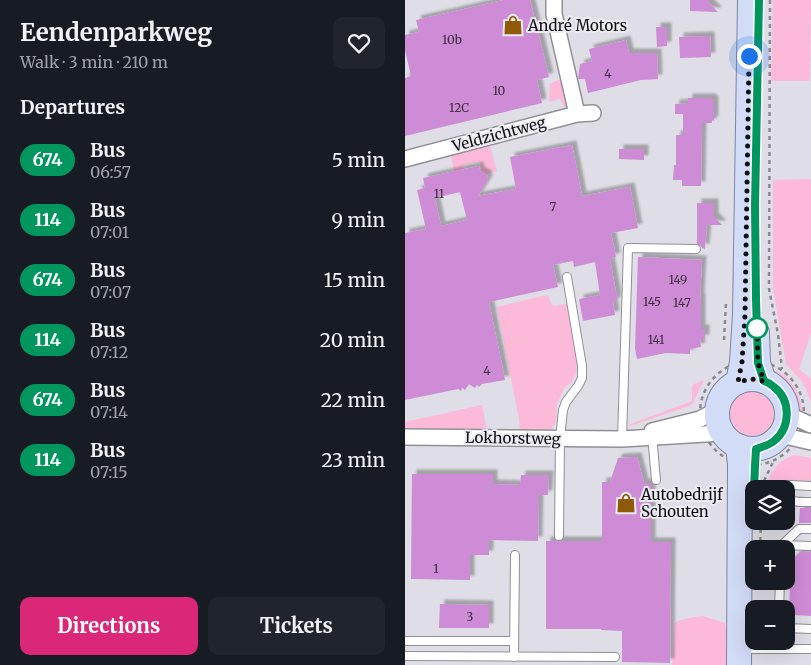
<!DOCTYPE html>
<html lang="en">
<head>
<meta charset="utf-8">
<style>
	body { margin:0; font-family:Merriweather,serif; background:#20242c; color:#f1f3f6; height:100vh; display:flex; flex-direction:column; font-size:19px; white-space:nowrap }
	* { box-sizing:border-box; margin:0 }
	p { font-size:16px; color:#9ea1a6 }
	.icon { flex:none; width:28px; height:28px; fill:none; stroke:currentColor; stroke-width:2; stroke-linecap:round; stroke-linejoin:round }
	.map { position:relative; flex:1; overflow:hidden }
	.side { display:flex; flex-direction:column; background:#171b24; width:405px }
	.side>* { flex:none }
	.badge { padding:0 10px; border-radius:16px; font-size:18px; line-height:32px }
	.tools { position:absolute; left:340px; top:480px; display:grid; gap:10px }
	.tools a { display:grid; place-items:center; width:50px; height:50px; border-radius:10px; background:#171b24; box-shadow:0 5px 20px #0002; font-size:25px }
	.you { position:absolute; width:25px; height:25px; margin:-12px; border:4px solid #fff; border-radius:50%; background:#1a73e8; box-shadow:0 0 0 8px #1a73e833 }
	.map>.badge { position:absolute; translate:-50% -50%; box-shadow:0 0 0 2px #fff }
	h2 { padding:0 20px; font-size:19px; line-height:45px }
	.round { display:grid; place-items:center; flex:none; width:52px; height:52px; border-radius:10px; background:#20242c }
	.overview { display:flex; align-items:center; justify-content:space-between; height:85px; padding:0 20px }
	h1 { font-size:24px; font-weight:700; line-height:38px }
	.action { display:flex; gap:10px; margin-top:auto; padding:10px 20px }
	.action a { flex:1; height:58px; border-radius:10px; background:#db2777; color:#fff; font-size:20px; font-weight:700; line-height:58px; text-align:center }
	.action a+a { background:#20242c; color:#f1f3f6 }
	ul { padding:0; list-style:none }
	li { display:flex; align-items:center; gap:15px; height:60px; padding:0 20px }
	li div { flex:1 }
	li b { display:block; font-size:19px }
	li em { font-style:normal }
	li .badge { min-width:55px; font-weight:700; text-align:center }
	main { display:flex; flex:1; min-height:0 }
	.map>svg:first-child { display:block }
</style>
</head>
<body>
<main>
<section class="side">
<div class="overview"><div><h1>Eendenparkweg</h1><p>Walk · 3 min · 210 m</p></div><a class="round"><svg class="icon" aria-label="heart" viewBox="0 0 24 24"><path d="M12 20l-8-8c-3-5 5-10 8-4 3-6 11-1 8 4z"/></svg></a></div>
<h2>Departures</h2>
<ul>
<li><span class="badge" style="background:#00965e;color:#fff">674</span><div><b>Bus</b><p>06:57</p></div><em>5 min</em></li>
<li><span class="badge" style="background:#00965e;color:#fff">114</span><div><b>Bus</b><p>07:01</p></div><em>9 min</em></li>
<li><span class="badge" style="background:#00965e;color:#fff">674</span><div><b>Bus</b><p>07:07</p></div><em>15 min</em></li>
<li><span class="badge" style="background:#00965e;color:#fff">114</span><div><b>Bus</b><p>07:12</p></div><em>20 min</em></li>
<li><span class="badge" style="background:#00965e;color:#fff">674</span><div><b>Bus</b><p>07:14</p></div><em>22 min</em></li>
<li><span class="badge" style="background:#00965e;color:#fff">114</span><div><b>Bus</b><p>07:15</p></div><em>23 min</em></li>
</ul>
<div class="action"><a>Directions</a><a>Tickets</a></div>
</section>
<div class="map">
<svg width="406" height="665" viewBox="0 0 406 665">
	<defs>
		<filter id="shadow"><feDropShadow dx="4.5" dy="-4.5" stdDeviation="1" flood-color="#0004"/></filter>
	</defs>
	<rect width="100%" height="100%" fill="#dfdde5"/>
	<g fill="#fcb9d8">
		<polygon points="368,0 406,0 405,81 366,81"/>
		<polygon points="153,80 158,80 162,105 159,107 155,99 144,102 145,84"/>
		<polygon points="84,143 92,171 77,175 75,162 58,165 63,193 54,195 45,151"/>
		<polygon points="406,179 406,333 394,369 406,379 406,403 401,389 396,380 381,364 374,323 368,288 368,180"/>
		<polygon points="142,295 143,296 148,306 162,304 172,361 171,374 167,382 159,388 152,404 151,422 145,431 115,430 114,419 92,307"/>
		<path d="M327,370L325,379L312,395L309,403L305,408L300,410C304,388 308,381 327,370Z"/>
		<path d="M368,370C386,375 397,396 397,414L395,416C389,410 388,405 385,398C380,388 372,382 368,370Z"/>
		<polygon points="299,380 287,405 225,426 223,425 287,401 287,385"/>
		<circle cx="348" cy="413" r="23"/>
		<polygon points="77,405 82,430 0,429 0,422"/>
		<path d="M389,455L406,458V482L380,480L369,481L365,489H361C366,471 371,462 389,455Z"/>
		<polygon points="298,616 320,623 322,633 322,665 267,665 270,622 283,618"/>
	</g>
	<g fill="#ce8bd6" fill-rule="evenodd" filter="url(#shadow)">
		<polygon points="99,0 125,0 144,77 132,80 137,103 0,136 0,78 6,76 0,50 0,35 14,32 11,20"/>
		<polygon points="285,0 304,0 304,3 313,12 285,11"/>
		<polygon points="251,27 262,27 262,46 252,47"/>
		<polygon points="305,36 306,57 275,58 274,37"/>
		<polygon points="221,40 224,53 252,53 253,79 236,80 183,93 180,79 173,79 175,64 187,61 184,49"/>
		<polygon points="283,98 307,98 307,100 309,100 309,121 307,120 307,123 297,123 296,186 277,186 277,180 268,180 269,165 271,165 271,135 278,135 278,114 270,114 270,104 283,103"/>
		<path d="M167,145L177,196L225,187L233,228L206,233L211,257L205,259L212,298H211V302H208L210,315L178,321L174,299L195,295L190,262L169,267L168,261L148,265L153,287L84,302L100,380L77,384L74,387L72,385L70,388L64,384L60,390L57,388L56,391L53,389L0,400V233L21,229L12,190L20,188L18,178L74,166L75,171L82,175L83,180L73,196L111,189L105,157ZM55,192L62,220L36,226L30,198Z"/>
		<polygon points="214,149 239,149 239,160 214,159"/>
		<polygon points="292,203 309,203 309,217 317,225 302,225 300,249 297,248 296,246 292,244"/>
		<polygon points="233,257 297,260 295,298 296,298 296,329 300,329 300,339 295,339 296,347 285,349 285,354 261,353 232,359 230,349"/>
		<polygon points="232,457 239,483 246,483 246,542 266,542 265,663 217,662 217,631 196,630 196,629 141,629 141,541 197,541 197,482 205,482 213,458"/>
		<polygon points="7,474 88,474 88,484 115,485 116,475 144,475 143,495 134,495 133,541 84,540 84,555 65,555 65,580 6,579"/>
		<polygon points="395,508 406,508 406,523 394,523"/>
		<polygon points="396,551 406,552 406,616 388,615 384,610 386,561"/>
		<polygon points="35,604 84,605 84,628 34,628"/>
	</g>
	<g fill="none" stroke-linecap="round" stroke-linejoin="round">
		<defs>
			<g id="service">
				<polyline points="247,435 251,480"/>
				<polyline points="217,439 223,248 291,249"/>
				<polyline points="381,489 385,485 406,486"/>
				<path d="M381,497C387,503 398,502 406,502"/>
				<polyline points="154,536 155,439 158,410 161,402 173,386 177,378 177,366 162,277"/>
				<polyline points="377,545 394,529 406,529"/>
				<polyline points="377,546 377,545 406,546"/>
				<polyline points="374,609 375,581"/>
				<polyline points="381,628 406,629"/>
				<polyline points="0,641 109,641"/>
				<polyline points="346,649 406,649"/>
				<polyline points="0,656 210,657"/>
				<polyline points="109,657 110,555"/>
			</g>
			<g id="minor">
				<polyline points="149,0 149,14 172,114"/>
				<polyline points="0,159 172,114 188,113"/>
				<polyline points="382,414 406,425"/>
				<polyline points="247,431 295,419 312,410"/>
				<polyline points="375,435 393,439 406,442"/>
				<polyline points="0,437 217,439 317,433"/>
			</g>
			<g id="primary">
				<polyline points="352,333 353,363 359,381"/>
				<circle cx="347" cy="414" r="35"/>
				<polyline points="333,382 337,362 340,315 345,0"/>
				<polyline points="333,446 335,464 334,665"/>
			</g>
		</defs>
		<use href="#service" stroke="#918f97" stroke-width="10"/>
		<use href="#minor" stroke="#918f97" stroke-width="18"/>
		<use href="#primary" stroke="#7b85a3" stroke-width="26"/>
		<g stroke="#8b898f" stroke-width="2.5" stroke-dasharray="4 4" stroke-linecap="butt">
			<polyline points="365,0 364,289 373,334 377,369"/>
			<polyline points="319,340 321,303"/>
			<circle cx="347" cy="413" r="52"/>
			<polyline points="359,489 359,481 369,460"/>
			<polyline points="355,549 356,521"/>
			<polyline points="354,587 354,581"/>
		</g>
		<use href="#service" stroke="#fff" stroke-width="8"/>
		<use href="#minor" stroke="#fff" stroke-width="15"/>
		<use href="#primary" stroke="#d3dcf7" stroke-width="24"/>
	</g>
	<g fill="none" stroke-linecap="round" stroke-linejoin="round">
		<defs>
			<path id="line" d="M349,489L350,466L351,449C358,447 364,445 369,441C386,427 386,400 369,387C366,384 362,382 359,381L353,363L351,299L350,206L354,0"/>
		</defs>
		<use href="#line" stroke="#fff" stroke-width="11"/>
		<use href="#line" stroke="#00965e" stroke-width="8"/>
		<polyline stroke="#100f12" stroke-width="5" stroke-dasharray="0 9" points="344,56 340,315 337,362 333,382 346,379 359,381 353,363 352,328"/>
	</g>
	<defs>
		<symbol id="shop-bare" viewBox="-9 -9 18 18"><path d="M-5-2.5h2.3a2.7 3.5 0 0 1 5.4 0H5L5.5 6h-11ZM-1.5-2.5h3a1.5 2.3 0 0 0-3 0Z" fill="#8e5a09" stroke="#eceaf2" stroke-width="2.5" paint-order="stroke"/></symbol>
	</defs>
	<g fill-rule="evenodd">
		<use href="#shop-bare" x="94" y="11" width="28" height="28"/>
		<use href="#shop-bare" x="207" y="489" width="28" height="28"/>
	</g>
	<circle fill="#fff" stroke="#00965e" stroke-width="2.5" cx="352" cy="328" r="10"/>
	<g text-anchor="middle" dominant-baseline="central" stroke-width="4" stroke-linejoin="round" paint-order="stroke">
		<g font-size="12" fill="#402e43">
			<text x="47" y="39">10b</text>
			<text x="203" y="73">4</text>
			<text x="94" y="90">10</text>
			<text x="54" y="107">12C</text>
			<text x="34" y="193">11</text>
			<text x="148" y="206">7</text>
			<text x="273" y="279">149</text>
			<text x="247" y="301">145</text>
			<text x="277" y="302">147</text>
			<text x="251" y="339">141</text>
			<text x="82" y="370">4</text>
			<text x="31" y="568">1</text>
			<text x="65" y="616">3</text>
		</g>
		<g font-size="15" fill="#100f12" stroke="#eceaf2" text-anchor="start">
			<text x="123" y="25">André Motors</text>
			<text x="236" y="494">Autobedrijf<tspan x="236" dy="17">Schouten</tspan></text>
		</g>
		<g font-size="15" fill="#100f12" stroke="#eceaf2">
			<text transform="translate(94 134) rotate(-15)">Veldzichtweg</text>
			<text transform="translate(108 438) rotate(1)">Lokhorstweg</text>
		</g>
	</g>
</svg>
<div class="tools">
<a><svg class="icon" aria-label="layers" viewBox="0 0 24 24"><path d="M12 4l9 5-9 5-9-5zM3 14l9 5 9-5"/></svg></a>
<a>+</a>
<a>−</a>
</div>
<div class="you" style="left:344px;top:56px"></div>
</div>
</main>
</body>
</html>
